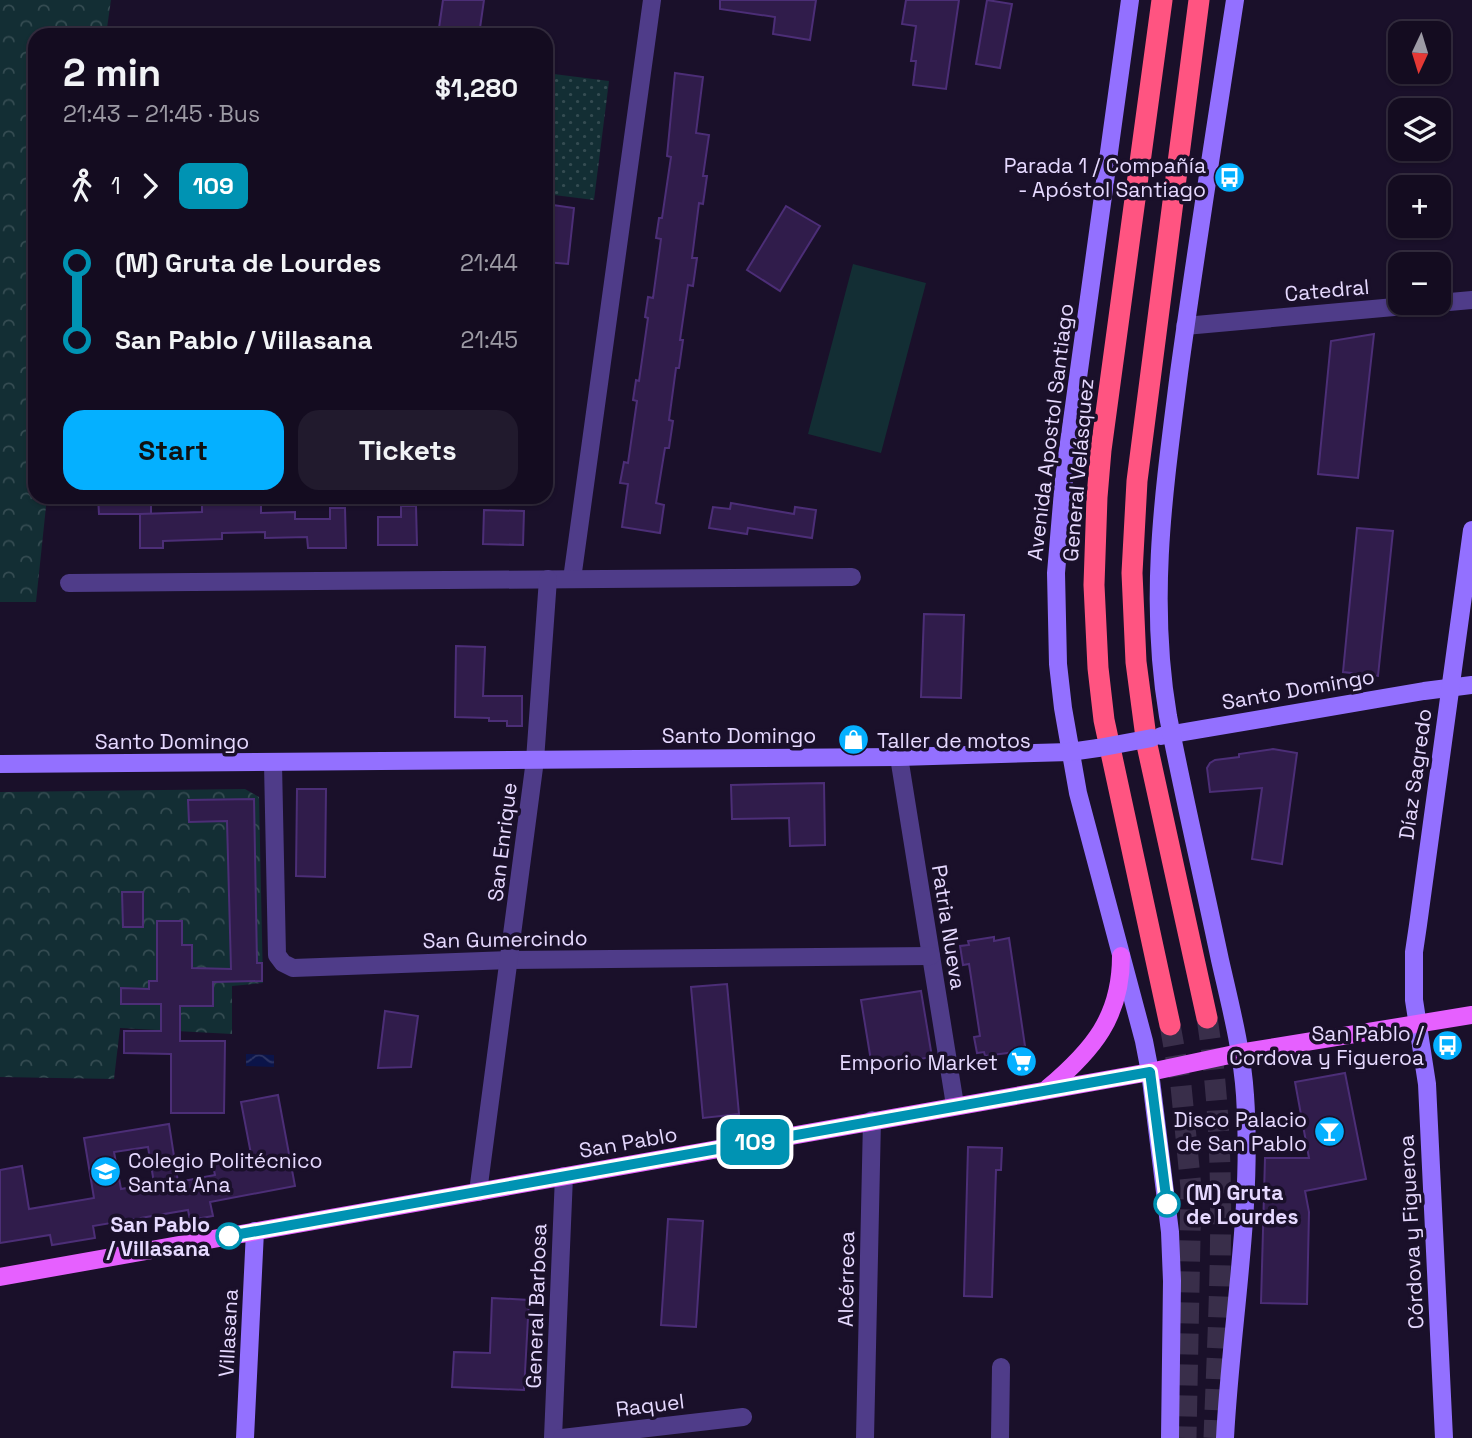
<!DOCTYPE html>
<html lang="en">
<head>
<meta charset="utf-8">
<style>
	body { margin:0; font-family:"Space Grotesk",sans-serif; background:#211a2d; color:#f1f3f6; height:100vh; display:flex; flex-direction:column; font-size:26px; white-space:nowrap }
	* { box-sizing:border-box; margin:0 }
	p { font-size:23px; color:#9d9ba5 }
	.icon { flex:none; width:38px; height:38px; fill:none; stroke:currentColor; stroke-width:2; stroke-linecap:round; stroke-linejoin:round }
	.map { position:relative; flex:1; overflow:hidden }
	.side { position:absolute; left:28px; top:28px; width:525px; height:476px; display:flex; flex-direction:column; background:#140c20; border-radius:21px; box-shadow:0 2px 5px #0004,0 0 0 2px #332c3e }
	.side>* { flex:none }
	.badge { padding:0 14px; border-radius:10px; font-size:24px; line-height:46px }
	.needle { width:46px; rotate:184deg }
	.tools { position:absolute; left:1388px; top:21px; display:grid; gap:14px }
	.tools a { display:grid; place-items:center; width:63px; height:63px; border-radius:14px; background:#140c20; box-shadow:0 2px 5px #0004,0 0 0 2px #332c3e; font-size:35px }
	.map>.badge { position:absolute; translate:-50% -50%; box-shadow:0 0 0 4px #fff }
	.legs { display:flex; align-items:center; gap:10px; height:77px; padding:0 35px; font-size:23px }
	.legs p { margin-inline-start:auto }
	.headline { display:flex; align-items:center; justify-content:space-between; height:119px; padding:0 35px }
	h1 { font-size:38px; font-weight:800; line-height:52px }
	.action { display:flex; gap:14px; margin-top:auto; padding:14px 35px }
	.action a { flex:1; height:80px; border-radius:21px; background:#05b0ff; color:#111; font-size:28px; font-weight:800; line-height:80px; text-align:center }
	.action a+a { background:#211a2d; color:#f1f3f6 }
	ul { padding:0 35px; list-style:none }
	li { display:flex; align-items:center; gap:24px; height:77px; font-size:26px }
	li i { display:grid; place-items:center; width:10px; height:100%; margin:0 9px; background:currentColor }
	li i::after { content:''; width:18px; height:18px; margin:-9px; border:5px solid; border-radius:50%; background:#140c20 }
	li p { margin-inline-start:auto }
	li:first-child i { background:linear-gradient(#0000 50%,currentColor 0) }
	li:last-child i { background:linear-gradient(currentColor 50%,#0000 0) }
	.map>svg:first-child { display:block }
</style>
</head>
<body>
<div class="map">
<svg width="1472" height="1438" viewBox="0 0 1472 1438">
	<defs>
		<pattern id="grass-dots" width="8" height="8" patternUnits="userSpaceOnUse" patternTransform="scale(1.75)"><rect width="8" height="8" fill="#132e34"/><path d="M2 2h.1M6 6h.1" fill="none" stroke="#354c52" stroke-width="1.8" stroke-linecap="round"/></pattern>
		<pattern id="park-crowns" width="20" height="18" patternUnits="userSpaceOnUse" patternTransform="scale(1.75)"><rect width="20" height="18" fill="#132e34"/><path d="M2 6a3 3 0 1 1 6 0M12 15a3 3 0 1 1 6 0" fill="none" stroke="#354c52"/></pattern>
		<pattern id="water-waves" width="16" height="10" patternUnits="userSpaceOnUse" patternTransform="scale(1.75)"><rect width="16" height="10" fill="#0b1449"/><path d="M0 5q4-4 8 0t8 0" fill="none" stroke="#2f3664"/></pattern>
	</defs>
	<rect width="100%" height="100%" fill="#1a102a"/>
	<polygon fill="url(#grass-dots)" points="546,73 609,81 594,200 546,194"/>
	<g fill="url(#park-crowns)">
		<polygon points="0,0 111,0 106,35 35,35 35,497 47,497 36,602 0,602"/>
		<polygon points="245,789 259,797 263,983 232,986 232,1034 120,1028 114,1079 0,1077 0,792"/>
	</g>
	<polygon fill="#132e34" points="853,264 926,283 881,453 808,434"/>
	<polygon fill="url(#water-waves)" points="246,1054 274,1055 274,1067 246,1066"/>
	<g fill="#301c4b" stroke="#4c2e77" stroke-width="2" fill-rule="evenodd">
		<polygon points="443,0 484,0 479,35 438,35"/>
		<polygon points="720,0 816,0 810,40 773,34 775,17 720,9"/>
		<polygon points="906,0 959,0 946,89 913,85 916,61 911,61 916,26 902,24"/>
		<polygon points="987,0 1012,4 1000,68 976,64"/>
		<polygon points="675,73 703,77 696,133 709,135 703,176 707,176 703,204 699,203 692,258 697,258 693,286 688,285 680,340 683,340 679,368 676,368 669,420 673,421 669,448 665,448 656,503 664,505 660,533 622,527 628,484 620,483 624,462 628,463 637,401 633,400 636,380 639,381 648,318 645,317 648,297 653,298 661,239 656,238 659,218 662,218 671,157 667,156"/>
		<polygon points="546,204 574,208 568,264 546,262"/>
		<polygon points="786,206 820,226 780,291 747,270"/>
		<polygon points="1374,334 1358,478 1318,474 1331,341"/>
		<polygon points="98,497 151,497 151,514 99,514"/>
		<polygon points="202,502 221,502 222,505 261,504 261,513 295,512 295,519 330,519 330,508 345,508 346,548 308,548 307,537 265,538 265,532 222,533 222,539 163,541 163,548 140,548 140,514 202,512"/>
		<polygon points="731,503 794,514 795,507 816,510 812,538 748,528 747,534 709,528 713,507 730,509"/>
		<polygon points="401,506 416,506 417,545 378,545 378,517 401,517"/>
		<polygon points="484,510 524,511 523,545 483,544"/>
		<polygon points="1357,528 1393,531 1378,676 1343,672"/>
		<polygon points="924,614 964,615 961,698 921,697"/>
		<polygon points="456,646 485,647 483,696 522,696 522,726 507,726 507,721 489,721 489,718 455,717"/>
		<polygon points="1273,749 1297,753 1282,864 1252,859 1262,788 1210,792 1207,768 1210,763 1215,760 1239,757 1239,754"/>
		<polygon points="824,783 825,845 790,846 789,818 732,819 731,785"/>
		<polygon points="297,789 326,789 325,877 296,876"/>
		<polygon points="254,799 257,963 262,963 262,981 213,982 213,1006 180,1006 180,1041 225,1041 224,1113 171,1113 171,1054 124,1053 124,1031 161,1031 161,1004 121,1004 121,988 149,989 149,981 157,981 157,921 182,921 182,945 192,945 192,968 231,969 227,821 189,822 188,800"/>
		<polygon points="122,892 143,892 143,927 123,927"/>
		<polygon points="994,937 994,941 1009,938 1025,1046 1015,1048 1015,1052 985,1056 984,1052 977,1053 974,1037 980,1036 969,964 963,965 960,946 969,945 968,941"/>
		<polygon points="727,984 739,1114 703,1118 691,987"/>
		<polygon points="921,991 932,1057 872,1067 861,1000"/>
		<polygon points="385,1011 418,1016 411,1067 378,1068"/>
		<polygon points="1345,1073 1366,1179 1305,1191 1309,1212 1307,1304 1261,1303 1265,1158 1309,1158 1295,1082"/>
		<path d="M278,1095L295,1186L210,1202L213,1216L190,1220L188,1210L93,1226L95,1238L52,1245L50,1235L0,1243V1170L22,1166L29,1209L94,1198L84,1138L169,1124L178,1182L215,1175L212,1161L251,1154L241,1102ZM148,1147L154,1183L121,1189L114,1152Z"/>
		<polygon points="968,1147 1002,1148 1001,1170 996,1170 992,1297 964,1296"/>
		<polygon points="668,1219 703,1221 696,1327 661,1325"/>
		<polygon points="492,1298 529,1300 524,1390 452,1387 454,1352 490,1353"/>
	</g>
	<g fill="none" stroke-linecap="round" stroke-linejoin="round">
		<g stroke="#392e4a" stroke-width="21" stroke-dasharray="21 10" stroke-linecap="butt">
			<path d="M1207,1018C1229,1158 1219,1297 1214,1438"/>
			<polyline points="1170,1025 1181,1086 1191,1188 1186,1438"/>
		</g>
		<g stroke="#4f3c89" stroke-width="18">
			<polyline points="1185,326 1472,300"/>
			<polyline points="572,579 652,0"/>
			<polyline points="69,583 852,577"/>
			<polyline points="899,757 955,1105"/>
			<polyline points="273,764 277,955 283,963 293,968 510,960 931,956"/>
			<polyline points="478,1192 535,760 548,579"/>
			<polyline points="553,1438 564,1176"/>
			<polyline points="562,1438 743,1417"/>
			<polyline points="865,1438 872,1120"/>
			<polyline points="1000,1438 1001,1367"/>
		</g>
		<g stroke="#9370ff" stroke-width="18">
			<polyline points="1130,0 1064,479 1056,573 1058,664 1063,708 1078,793 1144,1041 1150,1072 1170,1232 1172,1281 1170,1438"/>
			<polyline points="1161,736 1424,691 1472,685"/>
			<polyline points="0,764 899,757 1070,752 1098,748"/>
			<polyline points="245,1438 255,1231"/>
			<path d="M1225,1438C1231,1323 1253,1210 1245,1095C1242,1050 1230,1004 1220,960C1203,879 1184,798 1168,716C1148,598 1164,491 1179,373C1196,249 1216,124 1235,0"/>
			<polyline points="1444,1438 1427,1084 1414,1000 1414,952 1418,925 1472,530"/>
		</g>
		<g stroke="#e660ff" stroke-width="18">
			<path d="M1048,1088C1093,1050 1121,1017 1121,956"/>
			<polyline points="0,1277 1150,1072 1239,1053 1472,1015"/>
		</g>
		<g stroke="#ff5481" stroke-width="21">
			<polyline points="1162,0 1101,450 1097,497 1094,585 1098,668 1104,720 1170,1025"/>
			<polyline points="1199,0 1137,481 1132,573 1136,662 1147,745 1207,1018"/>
		</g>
		<polyline stroke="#9370ff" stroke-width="18" points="1098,748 1152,738"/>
	</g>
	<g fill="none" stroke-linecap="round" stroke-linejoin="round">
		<defs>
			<polyline id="line-1" points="229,1236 1150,1072 1167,1204"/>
		</defs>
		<use href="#line-1" stroke="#fff" stroke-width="16"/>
		<use href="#line-1" stroke="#0093b3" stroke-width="10"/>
	</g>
	<defs>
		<symbol id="bus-disc" viewBox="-11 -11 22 22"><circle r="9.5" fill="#05b0ff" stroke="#1a102a"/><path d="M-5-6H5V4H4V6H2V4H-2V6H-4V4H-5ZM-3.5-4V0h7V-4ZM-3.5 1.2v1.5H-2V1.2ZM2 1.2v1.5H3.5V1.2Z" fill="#fff"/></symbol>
		<symbol id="shop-disc" viewBox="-11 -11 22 22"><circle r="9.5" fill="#05b0ff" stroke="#1a102a"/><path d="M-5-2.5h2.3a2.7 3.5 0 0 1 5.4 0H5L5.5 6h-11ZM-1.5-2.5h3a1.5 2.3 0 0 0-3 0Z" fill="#fff"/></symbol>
		<symbol id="supermarket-disc" viewBox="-11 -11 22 22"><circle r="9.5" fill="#05b0ff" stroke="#1a102a"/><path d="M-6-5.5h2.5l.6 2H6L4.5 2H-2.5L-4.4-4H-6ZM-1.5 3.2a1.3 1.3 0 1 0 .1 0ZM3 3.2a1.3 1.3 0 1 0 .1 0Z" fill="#fff"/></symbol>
		<symbol id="bar-disc" viewBox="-11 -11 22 22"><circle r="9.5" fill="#05b0ff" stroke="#1a102a"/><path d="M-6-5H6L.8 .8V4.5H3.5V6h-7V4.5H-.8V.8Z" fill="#fff"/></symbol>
		<symbol id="school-disc" viewBox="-11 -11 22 22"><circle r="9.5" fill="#05b0ff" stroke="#1a102a"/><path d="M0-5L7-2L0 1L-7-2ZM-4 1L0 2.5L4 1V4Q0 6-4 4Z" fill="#fff"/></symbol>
	</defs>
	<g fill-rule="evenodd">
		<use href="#bus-disc" x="1212" y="160" width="35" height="35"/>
		<use href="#shop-disc" x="836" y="722" width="35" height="35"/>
		<use href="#bus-disc" x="1430" y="1028" width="35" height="35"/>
		<use href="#supermarket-disc" x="1004" y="1044" width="35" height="35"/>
		<use href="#bar-disc" x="1312" y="1114" width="35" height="35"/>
		<use href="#school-disc" x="88" y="1154" width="35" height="35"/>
	</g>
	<g fill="#fff" stroke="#0093b3" stroke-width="3.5">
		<circle cx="1167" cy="1204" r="12"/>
		<circle cx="229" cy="1236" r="12"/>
	</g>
	<g text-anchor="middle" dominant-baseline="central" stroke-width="7" stroke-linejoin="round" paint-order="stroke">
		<g font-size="21" fill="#e6d9ff" stroke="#1a102a" text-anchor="end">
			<text x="1206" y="165">Parada 1 / Compañía<tspan x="1206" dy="24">- Apóstol Santiago</tspan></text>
			<text x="877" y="740" text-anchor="start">Taller de motos</text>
			<text x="1424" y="1033">San Pablo /<tspan x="1424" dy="24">Cordova y Figueroa</tspan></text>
			<text x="998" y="1062">Emporio Market</text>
			<text x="1307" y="1119">Disco Palacio<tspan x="1307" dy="24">de San Pablo</tspan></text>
			<text x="128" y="1160" text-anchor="start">Colegio Politécnico<tspan x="128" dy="24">Santa Ana</tspan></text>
		</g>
		<g font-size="21" fill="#e6d9ff" stroke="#1a102a">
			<text transform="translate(1327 290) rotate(-5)">Catedral</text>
			<text transform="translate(1050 432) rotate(-83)">Avenida Apostol Santiago</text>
			<text transform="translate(1078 470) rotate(-85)">General Velásquez</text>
			<text transform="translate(1298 689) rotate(-10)">Santo Domingo</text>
			<text x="739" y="735">Santo Domingo</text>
			<text x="172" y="741">Santo Domingo</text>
			<text transform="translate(1415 774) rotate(-82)">Díaz Sagredo</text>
			<text transform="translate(502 842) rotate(-83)">San Enrique</text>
			<text transform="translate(949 927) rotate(81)">Patria Nueva</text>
			<text transform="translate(505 939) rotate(-1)">San Gumercindo</text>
			<text transform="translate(628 1142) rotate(-10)">San Pablo</text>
			<text transform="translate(1411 1232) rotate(-93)">Córdova y Figueroa</text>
			<text transform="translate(846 1279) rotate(-89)">Alcérreca</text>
			<text transform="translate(536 1306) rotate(-88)">General Barbosa</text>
			<text transform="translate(228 1333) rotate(-87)">Villasana</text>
			<text transform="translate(650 1405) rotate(-7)">Raquel</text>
		</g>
		<g font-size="21" font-weight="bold" fill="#e6d9ff" stroke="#1a102a" text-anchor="start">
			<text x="1186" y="1192">(M) Gruta<tspan x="1186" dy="24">de Lourdes</tspan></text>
			<text x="210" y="1224" text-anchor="end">San Pablo<tspan x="210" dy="24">/ Villasana</tspan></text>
		</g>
	</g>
</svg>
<div class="tools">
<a><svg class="needle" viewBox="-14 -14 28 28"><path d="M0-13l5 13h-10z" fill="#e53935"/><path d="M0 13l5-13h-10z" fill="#9d9ba5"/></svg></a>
<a><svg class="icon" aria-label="layers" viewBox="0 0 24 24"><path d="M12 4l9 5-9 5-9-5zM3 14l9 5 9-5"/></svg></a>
<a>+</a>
<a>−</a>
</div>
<b class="badge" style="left:755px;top:1142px;background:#0093b3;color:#fff">109</b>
<section class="side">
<div class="headline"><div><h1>2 min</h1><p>21:43 – 21:45 · Bus</p></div><b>$1,280</b></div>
<div class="legs"><svg class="icon" aria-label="walk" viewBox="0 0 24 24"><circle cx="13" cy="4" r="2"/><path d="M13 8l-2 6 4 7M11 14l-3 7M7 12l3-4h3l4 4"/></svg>1<svg class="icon" aria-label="forward" viewBox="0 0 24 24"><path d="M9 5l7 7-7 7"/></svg><b class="badge" style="background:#0093b3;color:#fff">109</b></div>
<ul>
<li><i style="color:#0093b3"></i><b>(M) Gruta de Lourdes</b><p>21:44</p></li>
<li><i style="color:#0093b3"></i><b>San Pablo / Villasana</b><p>21:45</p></li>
</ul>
<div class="action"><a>Start</a><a>Tickets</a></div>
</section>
</div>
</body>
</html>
